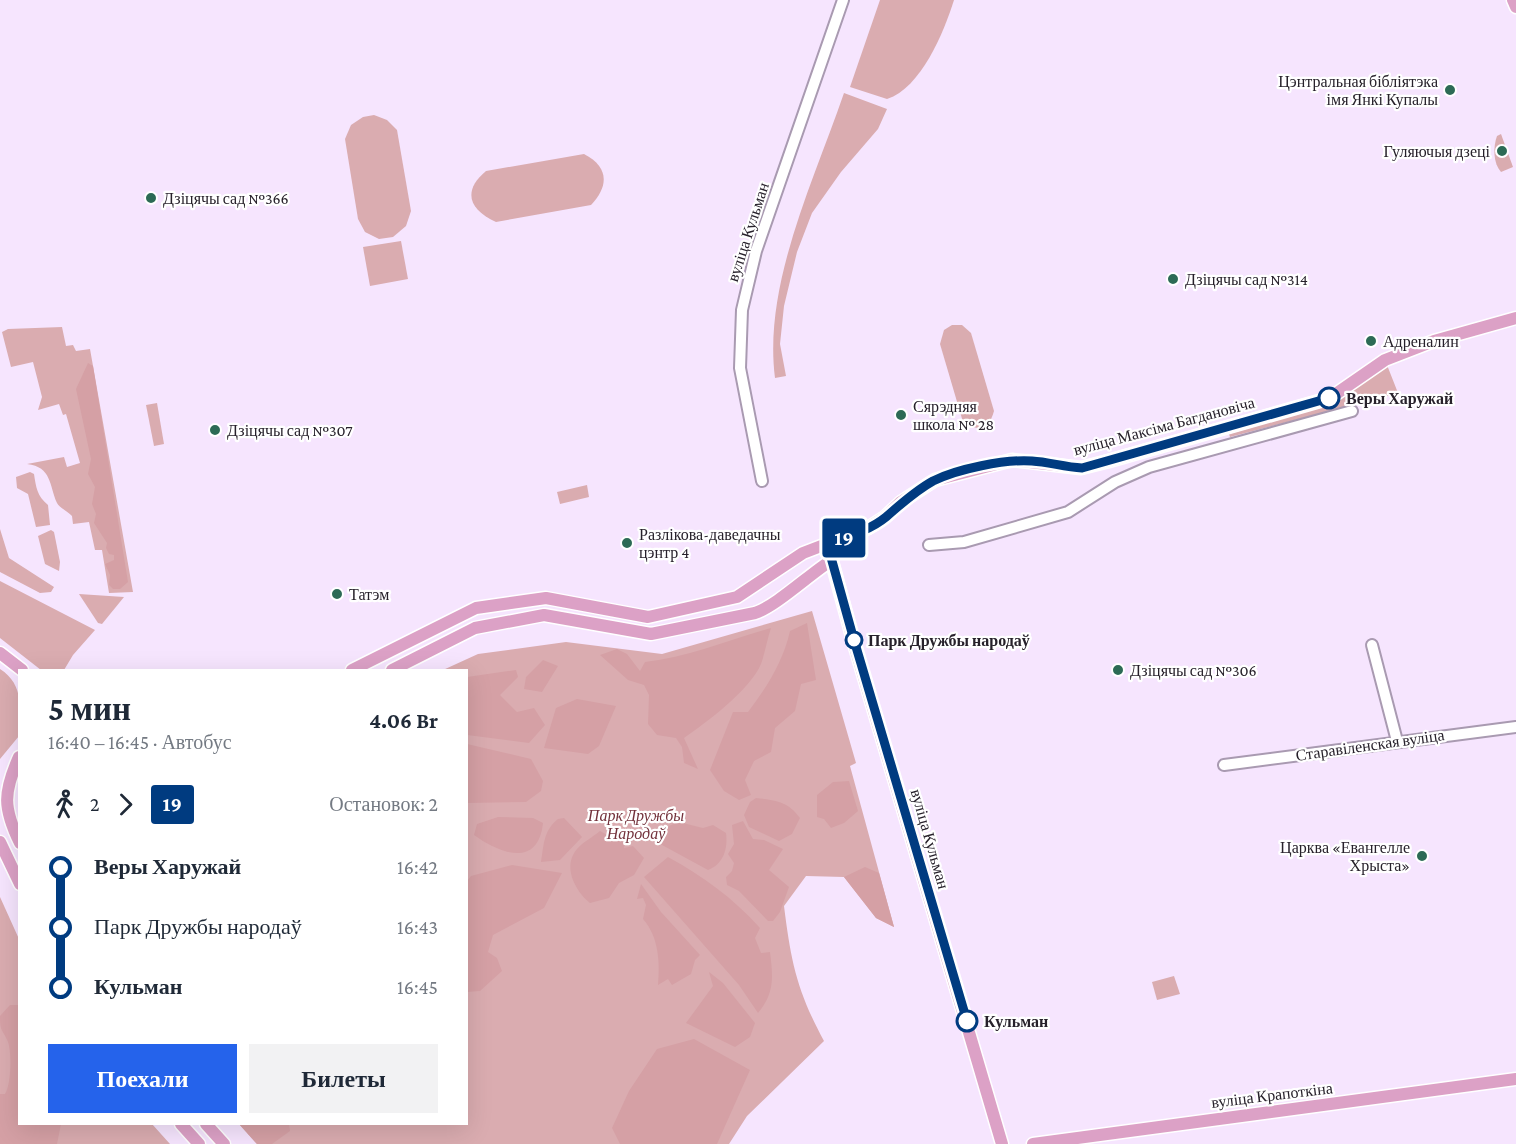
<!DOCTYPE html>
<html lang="ru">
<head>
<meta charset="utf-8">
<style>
	body { margin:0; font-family:"Crimson Pro",serif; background:#f2f2f3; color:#1f2937; height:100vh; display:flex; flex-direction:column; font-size:22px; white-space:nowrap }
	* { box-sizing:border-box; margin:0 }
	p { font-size:20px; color:#747a83 }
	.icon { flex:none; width:33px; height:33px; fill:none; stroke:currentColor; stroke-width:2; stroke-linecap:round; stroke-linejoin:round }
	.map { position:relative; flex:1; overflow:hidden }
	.panel { position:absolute; left:18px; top:669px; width:450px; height:456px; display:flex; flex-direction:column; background:#fff; border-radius:0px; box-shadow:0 6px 24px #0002 }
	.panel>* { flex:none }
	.badge { padding:0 12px; border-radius:4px; font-size:21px; line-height:39px }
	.map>.badge { position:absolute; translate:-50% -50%; box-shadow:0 0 0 3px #fff }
	.legs { display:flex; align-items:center; gap:9px; height:66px; padding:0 30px; font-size:20px }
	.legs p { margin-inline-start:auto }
	.headline { display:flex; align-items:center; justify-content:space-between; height:102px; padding:0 30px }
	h1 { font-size:33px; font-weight:700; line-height:45px }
	.cta { display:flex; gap:12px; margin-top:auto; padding:12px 30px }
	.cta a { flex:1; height:69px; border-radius:0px; background:#2563eb; color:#fff; font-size:24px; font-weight:700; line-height:69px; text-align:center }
	.cta a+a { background:#f2f2f3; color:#1f2937 }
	ul { padding:0 30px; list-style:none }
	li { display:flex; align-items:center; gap:21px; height:60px; font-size:22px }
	li i { display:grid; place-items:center; width:9px; height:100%; margin:0 8px; background:currentColor }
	li i::after { content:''; width:15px; height:15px; margin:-8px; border:4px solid; border-radius:50%; background:#fff }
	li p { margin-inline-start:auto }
	li:first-child i { background:linear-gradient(#0000 50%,currentColor 0) }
	li:last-child i { background:linear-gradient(currentColor 50%,#0000 0) }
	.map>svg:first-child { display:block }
</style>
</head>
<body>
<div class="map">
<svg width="1516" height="1144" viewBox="0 0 1516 1144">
	<rect width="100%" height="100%" fill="#f6e5fe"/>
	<g fill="#daacb0">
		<path d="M880,0H954C944,32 921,88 887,99L850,87Z"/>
		<path d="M844,93L887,109L878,129L841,172L812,213L797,252L784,306L780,344L786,376L775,378C763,284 814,181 844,93Z"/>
		<polygon points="374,115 387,120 397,130 411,211 406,226 393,237 379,239 365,232 358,219 345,139 351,125 363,117"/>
		<path d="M1501,134L1513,167L1501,172C1493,163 1493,147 1497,136Z"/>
		<path d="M584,154C609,167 609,186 591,205L496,222C469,210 462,191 486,171Z"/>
		<polygon points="401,241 408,279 370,286 363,247"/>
		<path d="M952,325H962L971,333L994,411C989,430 978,432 963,422L940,344L944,330Z"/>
		<path d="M62,327L66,346L73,345L76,351L90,349L133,592L109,593L102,550H95L89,522L73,524L72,516C68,512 59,507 57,503C49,485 52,467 27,464L64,457L67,467L80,463L66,414L63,415L59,404L38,410L42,397L33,362L11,367L2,332L8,329Z"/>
		<polygon points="1387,365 1398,393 1230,437 1229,434 1333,404"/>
		<polygon points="157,403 164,444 154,446 146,405"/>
		<path d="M30,472L34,474C36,487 37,496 48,505L50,525L36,527L28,494L17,488L16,477Z"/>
		<polygon points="587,485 589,497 560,504 557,492"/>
		<polygon points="0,529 9,558 54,587 51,592 40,593 0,572"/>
		<polygon points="51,530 54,532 60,562 59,571 45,564 38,536"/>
		<polygon points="0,581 95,630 73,655 64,670 41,670 0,638"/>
		<polygon points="79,594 124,597 102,624 98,623"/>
		<path d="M812,611L856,763L850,766L894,927L876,918L844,877L806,876L784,906C791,962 797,991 824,1041L747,1116L729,1144H257L239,1124H466V670H443L478,654L566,642L662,654Z"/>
		<path d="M0,669C25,685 20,710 19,736L0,759Z"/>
		<polygon points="0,897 19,939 20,1124 152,1124 170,1144 0,1144"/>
		<polygon points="1174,976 1180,994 1157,1000 1152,982"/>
	</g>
	<g fill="#d5a0a5">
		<polygon points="88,363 93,366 128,582 120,589 113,589 109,585 110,575 105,564 114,560 114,555 109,554 106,548 107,543 94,523 96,514 92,504 95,487 88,474 91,459 76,389"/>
		<path d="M807,623L816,680L801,684L795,711L775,728L771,752L754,761L745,780L751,795L739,800L724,791L710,770L733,712H748C767,687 783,662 790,631Z"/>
		<path d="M771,628C767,640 765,653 761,664C750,690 707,722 684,738L698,769L684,763L682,747L676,738L657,735L648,724L649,695L644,685L628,680L600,655L617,649L627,654L640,671L645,662C688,657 729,640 771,628Z"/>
		<polygon points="543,660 558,666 542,692 524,689 526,677"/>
		<polygon points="516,670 518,677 500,695 517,712 534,708 545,725 529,743 467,735 467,677"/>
		<polygon points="577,699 616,706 599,746 588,754 544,748 556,708"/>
		<polygon points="467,744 531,759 543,781 541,791 526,802 467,803"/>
		<polygon points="849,781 858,811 844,823 831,828 824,819 817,817 817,795 833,782"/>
		<path d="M756,798C775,800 788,801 800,818L792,834L779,841L749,827L744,815L750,802Z"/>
		<path d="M498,817L533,818L543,823C538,869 499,853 474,835L477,824Z"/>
		<path d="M564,818L582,837L560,860L541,862C544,845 543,831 558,819Z"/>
		<polygon points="743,821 753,839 764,840 783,849 769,870 789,887 780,912 773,921 768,921 739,891 727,885 726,877 732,871 734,863 728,854 734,844 732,825"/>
		<path d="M679,822L703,828L713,825L726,833C728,848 724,864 708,870L651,839L661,829Z"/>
		<path d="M600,831L611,837H626L624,848L633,846L644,858L634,875L619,883L609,898L590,903C575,891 562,866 577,849C583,842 593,837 600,831Z"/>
		<path d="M668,857C703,876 733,898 760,928L755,938L761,953L770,952C773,976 775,993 758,1013L739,985L644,877Z"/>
		<polygon points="512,865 562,873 544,908 493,935 488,952 497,958 502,971 480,991 467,992 467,881 471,876"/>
		<polygon points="865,867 879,873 894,927 876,918 844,877"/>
		<path d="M641,884L661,912L700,955L695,960L691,974L672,985L668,979L658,985C660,963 659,937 643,919L646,905L643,898L637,899Z"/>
		<polygon points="709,972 723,983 755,1023 750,1037 735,1047 686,1023 713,986"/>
		<path d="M10,1005H19L20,1124H61L57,1144H0V1094H5C11,1085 12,1053 8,1042C3,1029 0,1034 0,1016Z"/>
		<polygon points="694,1039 750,1070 717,1144 620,1144 612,1128 629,1091 657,1049"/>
		<polygon points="239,1124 289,1124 290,1131 272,1144 257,1144"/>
	</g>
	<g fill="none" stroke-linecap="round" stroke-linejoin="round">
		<defs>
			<g id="minor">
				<polyline points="762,481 740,368 742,310 756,251 843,0"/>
				<polyline points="929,545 964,542 1068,512 1115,482 1149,467 1352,411"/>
				<polyline points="1372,645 1397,741"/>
				<polyline points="1224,765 1516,727"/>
			</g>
			<g id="major">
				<polyline points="1513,0 1516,7"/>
				<polyline points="827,543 853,640 1002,1144"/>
				<polyline points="0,653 22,670"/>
				<polyline points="352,670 476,608 546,598 648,617 737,597 803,553 868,528 885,517 901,502 935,480 1012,460 1081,468 1109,461 1330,398 1385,360 1434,341 1516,318"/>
				<path d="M392,670L475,628L544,615L651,634L755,613C775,607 811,573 832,560"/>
				<path d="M19,757C3,793 3,808 20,843"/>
				<polyline points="0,842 20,884"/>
				<polyline points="181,1124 199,1144"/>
				<polyline points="206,1124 224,1144"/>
				<polyline points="1033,1144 1516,1079"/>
			</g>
		</defs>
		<use href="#minor" stroke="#a99ab1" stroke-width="14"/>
		<use href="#major" stroke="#fff" stroke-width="15"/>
		<use href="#minor" stroke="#fff" stroke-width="10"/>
		<use href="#major" stroke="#dca1c6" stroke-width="12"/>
	</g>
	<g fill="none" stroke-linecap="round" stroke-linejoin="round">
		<defs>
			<path id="line-1" d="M967,1021L854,640L827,543C848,536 869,531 886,517C901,504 915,491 933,481C957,469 1005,459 1032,461C1049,462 1064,467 1082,468L1329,398"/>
		</defs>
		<use href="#line-1" stroke="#fff" stroke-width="14"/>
		<use href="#line-1" stroke="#003b80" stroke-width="9"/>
	</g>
	<g fill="#2c6a55" stroke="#fff" stroke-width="2">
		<circle cx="1450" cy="90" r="6"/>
		<circle cx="1502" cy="151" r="6"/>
		<circle cx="151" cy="198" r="6"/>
		<circle cx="1173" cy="279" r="6"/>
		<circle cx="1371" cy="341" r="6"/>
		<circle cx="901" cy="415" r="6"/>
		<circle cx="215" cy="430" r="6"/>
		<circle cx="627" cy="543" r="6"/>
		<circle cx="337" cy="594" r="6"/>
		<circle cx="1118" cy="670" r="6"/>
		<circle cx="1422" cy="856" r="6"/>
	</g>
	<g fill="#fff" stroke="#003b80" stroke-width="3">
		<circle cx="1329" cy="398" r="10"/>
		<circle cx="854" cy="640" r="8"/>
		<circle cx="967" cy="1021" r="10"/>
	</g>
	<g text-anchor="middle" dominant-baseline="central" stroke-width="4.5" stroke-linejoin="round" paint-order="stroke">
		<g font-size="16" fill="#27212b" stroke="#fff" text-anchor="start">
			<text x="1438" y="81" text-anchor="end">Цэнтральная бібліятэка<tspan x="1438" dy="18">імя Янкі Купалы</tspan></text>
			<text x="1490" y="151" text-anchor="end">Гуляючыя дзеці</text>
			<text x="163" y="198">Дзіцячы сад №366</text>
			<text x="1185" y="279">Дзіцячы сад №314</text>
			<text x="1383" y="341">Адреналин</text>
			<text x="913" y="406">Сярэдняя<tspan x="913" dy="18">школа № 28</tspan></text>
			<text x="227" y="430">Дзіцячы сад №307</text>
			<text x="639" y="534">Разлікова-даведачны<tspan x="639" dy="18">цэнтр 4</tspan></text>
			<text x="349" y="594">Татэм</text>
			<text x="1130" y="670">Дзіцячы сад №306</text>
			<text x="1410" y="847" text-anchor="end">Царква «Евангелле<tspan x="1410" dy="18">Хрыста»</tspan></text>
		</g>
		<g font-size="16" fill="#27212b" stroke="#fff">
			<text transform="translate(748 232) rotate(-72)">вуліца Кульман</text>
			<text transform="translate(1164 426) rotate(-15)">вуліца Максіма Багдановіча</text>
			<text transform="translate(1370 745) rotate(-8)">Старавіленская вуліца</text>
			<text transform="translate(930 839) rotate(74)">вуліца Кульман</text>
			<text transform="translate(1272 1095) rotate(-7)">вуліца Крапоткіна</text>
		</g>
		<g font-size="16" font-weight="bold" fill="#27212b" stroke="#fff" text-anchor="start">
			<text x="1346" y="398">Веры Харужай</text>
			<text x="868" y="640">Парк Дружбы народаў</text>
			<text x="984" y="1021">Кульман</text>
		</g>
		<g font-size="16" font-style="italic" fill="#73313b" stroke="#fff">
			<text x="636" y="815">Парк Дружбы<tspan x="636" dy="18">Народаў</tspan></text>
		</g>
	</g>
</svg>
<b class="badge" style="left:844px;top:538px;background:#003b80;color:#fff">19</b>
<section class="panel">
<div class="headline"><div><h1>5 мин</h1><p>16:40 – 16:45 · Автобус</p></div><b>4.06 Br</b></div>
<div class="legs"><svg class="icon" aria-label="walk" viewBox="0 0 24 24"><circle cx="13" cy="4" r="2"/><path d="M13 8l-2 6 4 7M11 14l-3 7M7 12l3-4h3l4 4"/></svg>2<svg class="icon" aria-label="forward" viewBox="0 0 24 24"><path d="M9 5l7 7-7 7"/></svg><b class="badge" style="background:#003b80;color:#fff">19</b><p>Остановок: 2</p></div>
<ul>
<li><i style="color:#003b80"></i><b>Веры Харужай</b><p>16:42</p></li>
<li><i style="color:#003b80"></i><span>Парк Дружбы народаў</span><p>16:43</p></li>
<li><i style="color:#003b80"></i><b>Кульман</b><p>16:45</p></li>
</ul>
<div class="cta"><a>Поехали</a><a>Билеты</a></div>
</section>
</div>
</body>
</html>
